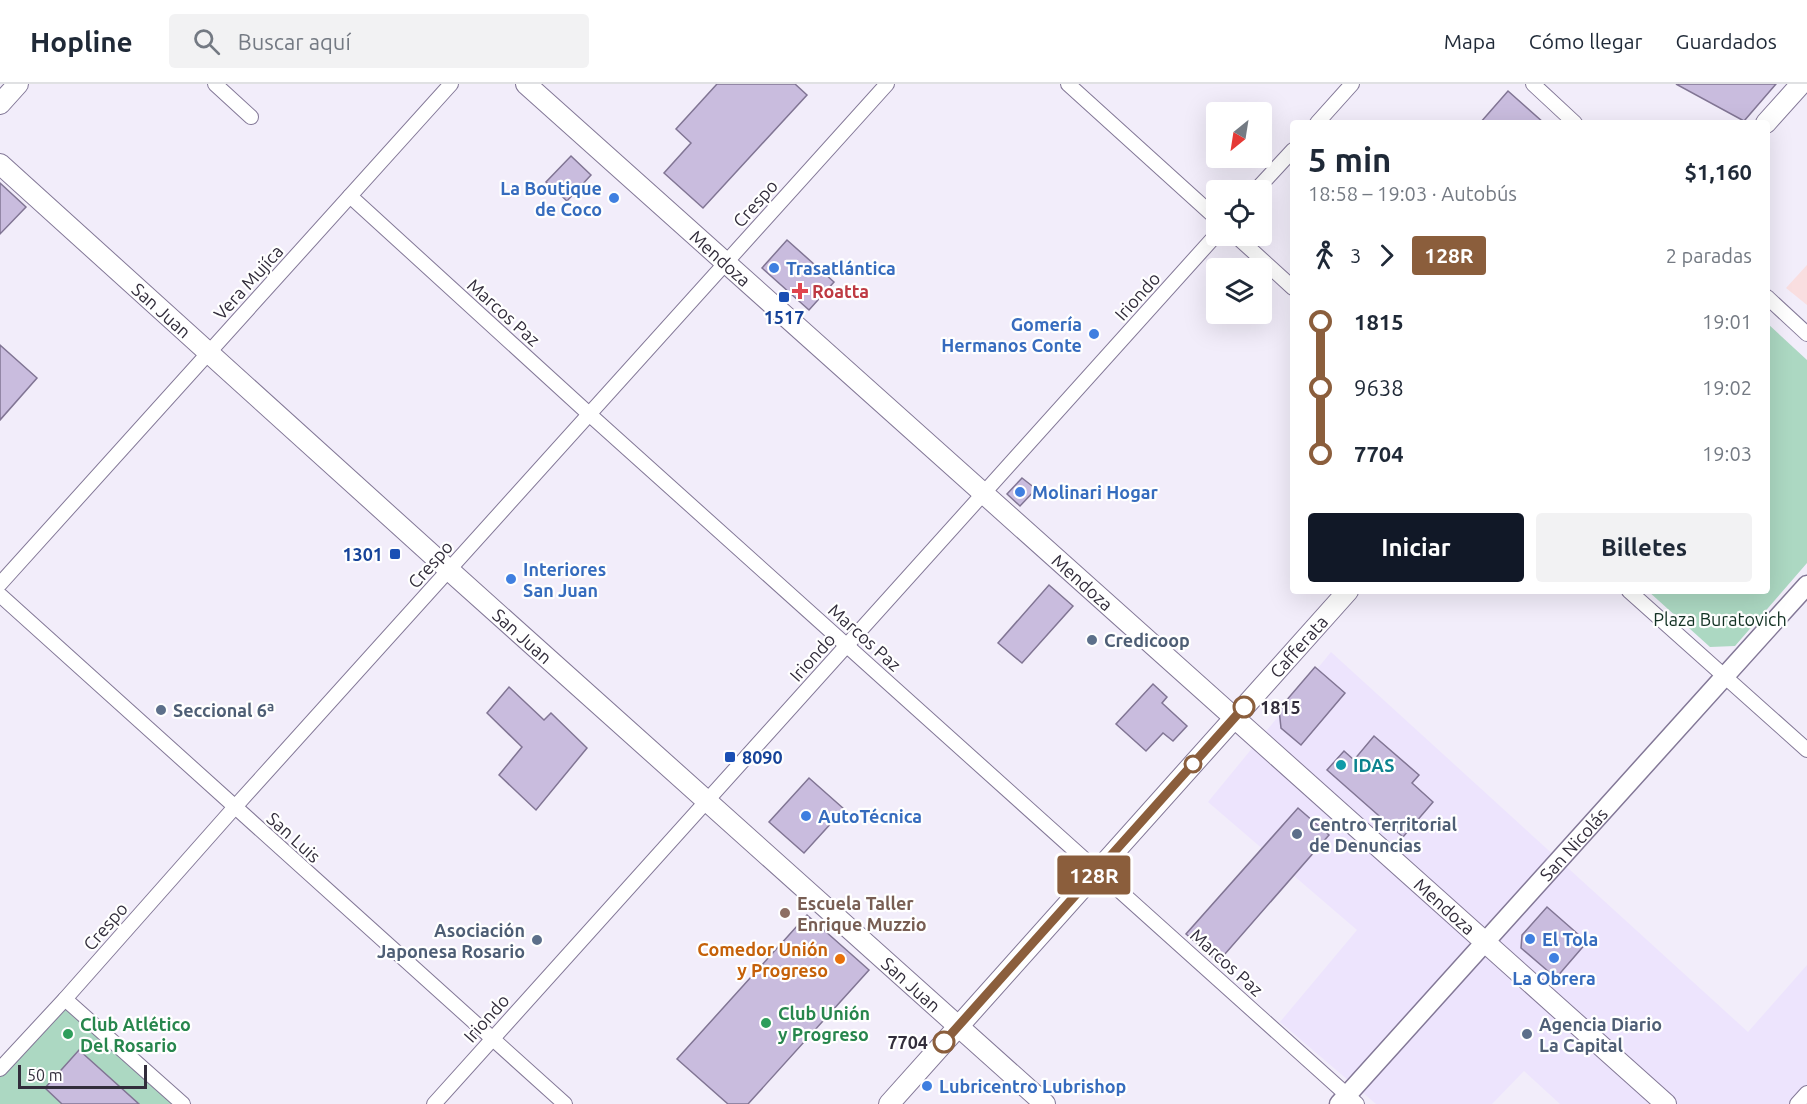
<!DOCTYPE html>
<html lang="es">
<head>
<meta charset="utf-8">
<style>
	body { margin:0; font-family:Ubuntu,sans-serif; background:#f2f2f3; color:#1f2937; height:100vh; display:flex; flex-direction:column; font-size:22px; white-space:nowrap }
	* { box-sizing:border-box; margin:0 }
	p { font-size:20px; color:#747a83 }
	.icon { flex:none; width:33px; height:33px; fill:none; stroke:currentColor; stroke-width:2; stroke-linecap:round; stroke-linejoin:round }
	.map { position:relative; flex:1; overflow:hidden }
	.drawer { position:absolute; left:1290px; top:36px; width:480px; height:474px; display:flex; flex-direction:column; background:#fff; border-radius:6px; box-shadow:0 6px 24px #0002 }
	.drawer>* { flex:none }
	.badge { padding:0 12px; border-radius:4px; font-size:21px; line-height:39px }
	.needle { width:39px; rotate:210deg }
	.buttons { position:absolute; left:1206px; top:18px; display:grid; gap:12px }
	.buttons a { display:grid; place-items:center; width:66px; height:66px; border-radius:6px; background:#fff; box-shadow:0 6px 24px #0002; font-size:30px }
	.scale { position:absolute; left:18px; bottom:15px; width:129px; box-sizing:border-box; padding-left:6px; border:3px solid #322d3b; border-top:0; font-size:16px; line-height:21px; white-space:nowrap; color:#322d3b; -webkit-text-stroke:4px #fff; paint-order:stroke }
	.map>.badge { position:absolute; translate:-50% -50%; box-shadow:0 0 0 3px #fff }
	.legs { display:flex; align-items:center; gap:9px; height:66px; padding:0 18px; font-size:20px }
	.legs p { margin-inline-start:auto }
	.summary { display:flex; align-items:center; justify-content:space-between; height:102px; padding:0 18px }
	h1 { font-size:33px; font-weight:700; line-height:45px }
	.button { display:flex; gap:12px; margin-top:auto; padding:12px 18px }
	.button a { flex:1; height:69px; border-radius:6px; background:#111827; color:#fff; font-size:24px; font-weight:700; line-height:69px; text-align:center }
	.button a+a { background:#f2f2f3; color:#1f2937 }
	ul { padding:0 18px; list-style:none }
	li { display:flex; align-items:center; gap:21px; height:66px; font-size:22px }
	li i { display:grid; place-items:center; width:9px; height:100%; margin:0 8px; background:currentColor }
	li i::after { content:''; width:15px; height:15px; margin:-8px; border:4px solid; border-radius:50%; background:#fff }
	li p { margin-inline-start:auto }
	li:first-child i { background:linear-gradient(#0000 50%,currentColor 0) }
	li:last-child i { background:linear-gradient(currentColor 50%,#0000 0) }
	header { display:flex; align-items:center; gap:36px; box-sizing:border-box; height:84px; padding:0 30px; background:#fff; border-bottom:2px solid #e0e1e3 }
	header strong { font-size:28px }
	nav { display:flex; gap:33px; margin-inline-start:auto; font-size:21px }
	.search { width:420px; height:54px; background:#f2f2f3; display:flex; align-items:center; gap:15px; box-sizing:border-box; padding:0 21px; border-radius:6px; color:#747a83; font-size:22px }
	.map>svg:first-child { display:block }
</style>
</head>
<body>
<header>
<strong>Hopline</strong>
<div class="search"><svg class="icon" aria-label="search" viewBox="0 0 24 24"><circle cx="10" cy="10" r="6"/><path d="M15 15l6 6"/></svg>Buscar aquí</div>
<nav><a>Mapa</a><a>Cómo llegar</a><a>Guardados</a></nav>
</header>
<div class="map">
<svg width="1807" height="1020" viewBox="0 0 1807 1020">
	<rect width="100%" height="100%" fill="#f2edfa"/>
	<polygon fill="#ede4fd" points="1331,568 1748,948 1807,881 1807,1020 1560,1020 1524,987 1492,1020 1376,1020 1280,938 1357,846 1208,718"/>
	<polygon fill="#f9dee0" points="1807,181 1807,221 1786,204"/>
	<g fill="#acd8c2">
		<polygon points="1767,239 1807,276 1807,479 1735,562 1710,563 1648,507 1767,507"/>
		<polygon points="65,915 183,1020 0,1020 0,985"/>
	</g>
	<g fill="#c9bcde" stroke="#817594" stroke-width="1.5">
		<polygon points="717,0 795,0 807,11 703,124 664,89 691,59 676,45"/>
		<polygon points="1676,0 1776,0 1744,37"/>
		<polygon points="1508,7 1544,39 1480,39"/>
		<polygon points="571,72 591,91 567,117 546,98"/>
		<polygon points="0,99 26,123 0,150"/>
		<polygon points="787,156 834,198 809,226 762,184"/>
		<polygon points="0,261 37,294 0,336"/>
		<polygon points="1022,394 1036,405 1020,422 1007,410"/>
		<polygon points="1049,501 1073,522 1022,579 998,559"/>
		<polygon points="1315,583 1345,609 1301,661 1281,644 1279,625"/>
		<polygon points="1153,600 1167,613 1162,619 1187,642 1173,657 1163,649 1146,667 1116,640"/>
		<polygon points="509,603 544,636 551,629 587,664 536,726 499,691 522,663 487,629"/>
		<polygon points="1374,652 1419,691 1412,699 1433,718 1403,753 1327,686 1344,667 1354,676"/>
		<polygon points="809,694 844,725 804,769 769,738"/>
		<polygon points="1298,724 1329,751 1218,878 1186,850"/>
		<polygon points="1547,823 1587,858 1556,894 1521,864 1522,851"/>
		<polygon points="807,831 869,886 748,1020 728,1020 677,975"/>
		<polygon points="79,966 139,1020 62,1020 45,1004"/>
	</g>
	<g fill="none" stroke-linecap="round" stroke-linejoin="round">
		<defs>
			<g id="minor">
				<polyline points="215,0 251,33"/>
				<polyline points="1068,0 1216,134"/>
				<polyline points="1533,0 1575,39"/>
				<polyline points="1317,39 1352,0"/>
				<polyline points="1256,106 1293,66"/>
				<polyline points="350,112 589,330 1357,1020"/>
				<polyline points="1236,152 1293,204"/>
				<polyline points="1767,213 1807,250"/>
				<polyline points="0,500 451,0"/>
				<polyline points="1629,507 1807,666"/>
				<polyline points="0,511 565,1020"/>
				<polyline points="65,915 183,1020"/>
				<polyline points="0,985 65,915 234,724 887,0"/>
				<polyline points="434,1020 1216,151"/>
				<polyline points="1797,1020 1807,1009"/>
			</g>
			<g id="tertiary">
				<path id="s1" d="M1339,1020L1807,501"/>
			</g>
			<g id="secondary">
				<path id="s2" d="M526,0L1666,1020"/>
				<polyline points="0,20 18,0"/>
				<polyline points="1766,39 1801,0"/>
				<path id="s3" d="M0,80L449,486L1045,1020"/>
				<path id="s4" d="M889,1020L1348,507"/>
			</g>
		</defs>
		<use href="#minor" stroke="#837897" stroke-width="16"/>
		<use href="#tertiary" stroke="#837897" stroke-width="21"/>
		<use href="#secondary" stroke="#837897" stroke-width="22"/>
		<use href="#minor" stroke="#fff" stroke-width="14"/>
		<use href="#tertiary" stroke="#fff" stroke-width="18"/>
		<use href="#secondary" stroke="#fff" stroke-width="20"/>
	</g>
	<g fill="none" stroke-linecap="round" stroke-linejoin="round">
		<defs>
			<polyline id="line-1" points="944,958 1244,623"/>
		</defs>
		<use href="#line-1" stroke="#fff" stroke-width="14"/>
		<use href="#line-1" stroke="#8b5e3c" stroke-width="9"/>
	</g>
	<g fill="#3f7fe0" stroke="#fff" stroke-width="2">
		<circle cx="614" cy="114" r="6"/>
		<circle cx="774" cy="184" r="6"/>
		<circle cx="1094" cy="250" r="6"/>
		<circle cx="1020" cy="408" r="6"/>
		<circle cx="511" cy="495" r="6"/>
		<circle cx="806" cy="732" r="6"/>
		<circle cx="1530" cy="855" r="6"/>
		<circle cx="1554" cy="874" r="6"/>
		<circle cx="927" cy="1002" r="6"/>
	</g>
	<path fill="#e0444e" stroke="#fff" stroke-width="2" d="M797 198h6v6h6v6h-6v6h-6v-6h-6v-6h6z"/>
	<g fill="#1a4fb4" stroke="#fff" stroke-width="2">
		<rect x="778" y="207" width="12" height="12" rx="3"/>
		<rect x="389" y="464" width="12" height="12" rx="3"/>
		<rect x="724" y="667" width="12" height="12" rx="3"/>
	</g>
	<g fill="#5c6f8a" stroke="#fff" stroke-width="2">
		<circle cx="1092" cy="556" r="6"/>
		<circle cx="161" cy="626" r="6"/>
		<circle cx="1297" cy="750" r="6"/>
		<circle cx="537" cy="856" r="6"/>
		<circle cx="1527" cy="950" r="6"/>
	</g>
	<g fill="#fff" stroke="#8b5e3c" stroke-width="3">
		<circle cx="1244" cy="623" r="10"/>
		<circle cx="1193" cy="680" r="8"/>
		<circle cx="944" cy="958" r="10"/>
	</g>
	<circle fill="#0f9aa8" stroke="#fff" stroke-width="2" cx="1341" cy="681" r="6"/>
	<circle fill="#8d6e63" stroke="#fff" stroke-width="2" cx="785" cy="829" r="6"/>
	<circle fill="#e8710a" stroke="#fff" stroke-width="2" cx="840" cy="875" r="6"/>
	<g fill="#2e9e5b" stroke="#fff" stroke-width="2">
		<circle cx="766" cy="939" r="6"/>
		<circle cx="68" cy="950" r="6"/>
	</g>
	<g text-anchor="middle" dominant-baseline="central" stroke-width="4.5" stroke-linejoin="round" paint-order="stroke">
		<g font-size="18" font-weight="bold" fill="#366cbe" stroke="#fff" text-anchor="start">
			<text x="602" y="104" text-anchor="end">La Boutique<tspan x="602" dy="21">de Coco</tspan></text>
			<text x="786" y="184">Trasatlántica</text>
			<text x="1082" y="240" text-anchor="end">Gomería<tspan x="1082" dy="21">Hermanos Conte</tspan></text>
			<text x="1032" y="408">Molinari Hogar</text>
			<text x="523" y="485">Interiores<tspan x="523" dy="21">San Juan</tspan></text>
			<text x="818" y="732">AutoTécnica</text>
			<text x="1542" y="855">El Tola</text>
			<text x="1554" y="894" text-anchor="middle">La Obrera</text>
			<text x="939" y="1002">Lubricentro Lubrishop</text>
		</g>
		<g font-size="18" fill="#322d3b" stroke="#fff">
			<text transform="translate(755 119) rotate(-48)">Crespo</text>
			<text stroke="none"><textPath href="#s2" startOffset="261">Mendoza</textPath></text>
			<text transform="translate(248 198) rotate(-48)">Vera Mujíca</text>
			<text transform="translate(1137 212) rotate(-48)">Iriondo</text>
			<text stroke="none"><textPath href="#s3" startOffset="218">San Juan</textPath></text>
			<text transform="translate(504 228) rotate(42)">Marcos Paz</text>
			<text transform="translate(430 480) rotate(-48)">Crespo</text>
			<text stroke="none"><textPath href="#s2" startOffset="747">Mendoza</textPath></text>
			<text stroke="none"><textPath href="#s3" startOffset="704">San Juan</textPath></text>
			<text transform="translate(865 553) rotate(42)">Marcos Paz</text>
			<text stroke="none"><textPath href="#s4" startOffset="614">Cafferata</textPath></text>
			<text transform="translate(812 573) rotate(-48)">Iriondo</text>
			<text transform="translate(294 753) rotate(42)">San Luis</text>
			<text stroke="none"><textPath href="#s1" startOffset="350">San Nicolás</textPath></text>
			<text stroke="none"><textPath href="#s2" startOffset="1233">Mendoza</textPath></text>
			<text transform="translate(105 842) rotate(-49)">Crespo</text>
			<text transform="translate(1227 878) rotate(42)">Marcos Paz</text>
			<text stroke="none"><textPath href="#s3" startOffset="1226">San Juan</textPath></text>
			<text transform="translate(486 934) rotate(-48)">Iriondo</text>
		</g>
		<g font-size="18" font-weight="bold" fill="#be3a42" stroke="#fff" text-anchor="start">
			<text x="812" y="207">Roatta</text>
		</g>
		<g font-size="18" font-weight="bold" fill="#164399" stroke="#fff">
			<text x="784" y="233">1517</text>
			<text x="383" y="470" text-anchor="end">1301</text>
			<text x="742" y="673" text-anchor="start">8090</text>
		</g>
		<g font-size="18" fill="#133224" stroke="#fff">
			<text x="1720" y="535">Plaza Buratovich</text>
		</g>
		<g font-size="18" font-weight="bold" fill="#4e5e75" stroke="#fff" text-anchor="start">
			<text x="1104" y="556">Credicoop</text>
			<text x="173" y="626">Seccional 6ª</text>
			<text x="1309" y="740">Centro Territorial<tspan x="1309" dy="21">de Denuncias</tspan></text>
			<text x="525" y="846" text-anchor="end">Asociación<tspan x="525" dy="21">Japonesa Rosario</tspan></text>
			<text x="1539" y="940">Agencia Diario<tspan x="1539" dy="21">La Capital</tspan></text>
		</g>
		<g font-size="18" font-weight="bold" fill="#322d3b" stroke="#fff" text-anchor="start">
			<text x="1260" y="623">1815</text>
			<text x="928" y="958" text-anchor="end">7704</text>
		</g>
		<g font-size="18" font-weight="bold" fill="#0d838f" stroke="#fff" text-anchor="start">
			<text x="1353" y="681">IDAS</text>
		</g>
		<g font-size="18" font-weight="bold" fill="#785e54" stroke="#fff" text-anchor="start">
			<text x="797" y="819">Escuela Taller<tspan x="797" dy="21">Enrique Muzzio</tspan></text>
		</g>
		<g font-size="18" font-weight="bold" fill="#c56008" stroke="#fff" text-anchor="end">
			<text x="828" y="865">Comedor Unión<tspan x="828" dy="21">y Progreso</tspan></text>
		</g>
		<g font-size="18" font-weight="bold" fill="#27864d" stroke="#fff" text-anchor="start">
			<text x="778" y="929">Club Unión<tspan x="778" dy="21">y Progreso</tspan></text>
			<text x="80" y="940">Club Atlético<tspan x="80" dy="21">Del Rosario</tspan></text>
		</g>
	</g>
</svg>
<div class="buttons">
<a><svg class="needle" viewBox="-14 -14 28 28"><path d="M0-13l5 13h-10z" fill="#e53935"/><path d="M0 13l5-13h-10z" fill="#747a83"/></svg></a>
<a><svg class="icon" aria-label="locate" viewBox="0 0 24 24"><circle cx="12" cy="12" r="6"/><path d="M12 2v4M12 18v4M2 12h4M18 12h4"/></svg></a>
<a><svg class="icon" aria-label="layers" viewBox="0 0 24 24"><path d="M12 4l9 5-9 5-9-5zM3 14l9 5 9-5"/></svg></a>
</div>
<div class="scale">50 m</div>
<b class="badge" style="left:1094px;top:791px;background:#8b5e3c;color:#fff">128R</b>
<section class="drawer">
<div class="summary"><div><h1>5 min</h1><p>18:58 – 19:03 · Autobús</p></div><b>$1,160</b></div>
<div class="legs"><svg class="icon" aria-label="walk" viewBox="0 0 24 24"><circle cx="13" cy="4" r="2"/><path d="M13 8l-2 6 4 7M11 14l-3 7M7 12l3-4h3l4 4"/></svg>3<svg class="icon" aria-label="forward" viewBox="0 0 24 24"><path d="M9 5l7 7-7 7"/></svg><b class="badge" style="background:#8b5e3c;color:#fff">128R</b><p>2 paradas</p></div>
<ul>
<li><i style="color:#8b5e3c"></i><b>1815</b><p>19:01</p></li>
<li><i style="color:#8b5e3c"></i><span>9638</span><p>19:02</p></li>
<li><i style="color:#8b5e3c"></i><b>7704</b><p>19:03</p></li>
</ul>
<div class="button"><a>Iniciar</a><a>Billetes</a></div>
</section>
</div>
</body>
</html>
